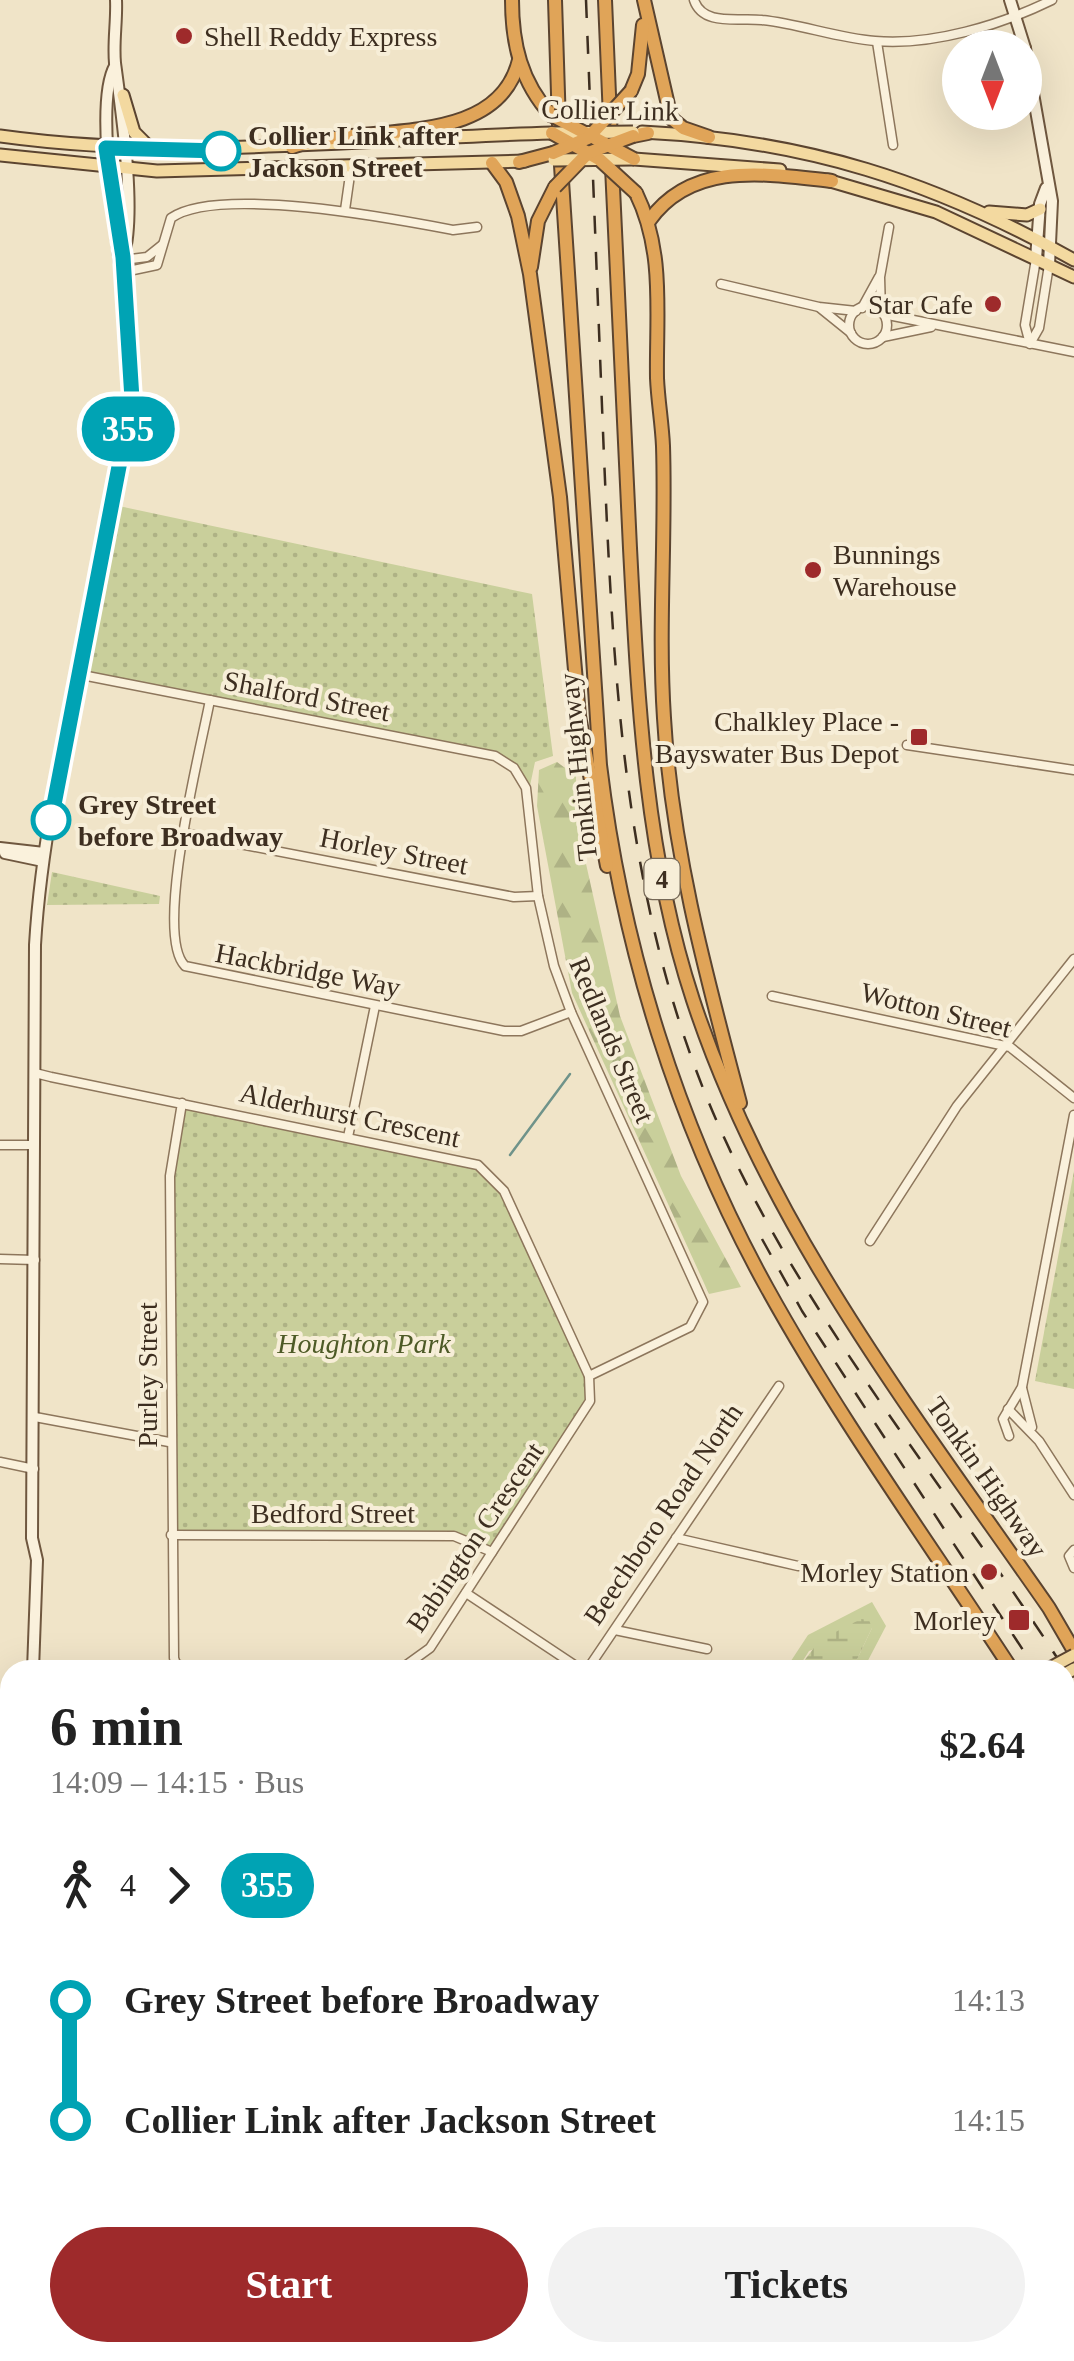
<!DOCTYPE html>
<html lang="en">
<head>
<meta charset="utf-8">
<style>
	body { margin:0; font-family:Georgia,serif; background:#f2f2f2; color:#222; height:100vh; display:flex; flex-direction:column; font-size:38px; white-space:nowrap }
	* { box-sizing:border-box; margin:0 }
	p { font-size:32px; color:#767676 }
	.icon { flex:none; width:55px; height:55px; fill:none; stroke:currentColor; stroke-width:2; stroke-linecap:round; stroke-linejoin:round }
	.map { position:relative; flex:1; overflow:hidden }
	.details { position:absolute; left:0px; top:1660px; width:1075px; height:702px; display:flex; flex-direction:column; background:#fff; border-radius:30px 30px 0 0; box-shadow:0 10px 40px #0002 }
	.details>* { flex:none }
	.badge { padding:0 20px; border-radius:32px; font-size:35px; line-height:65px }
	.needle { width:65px; rotate:180deg }
	.controls { position:absolute; left:942px; top:30px; display:grid; gap:20px }
	.controls a { display:grid; place-items:center; width:100px; height:100px; border-radius:50%; background:#fff; box-shadow:0 10px 40px #0002; font-size:50px }
	.map>.badge { position:absolute; translate:-50% -50%; box-shadow:0 0 0 5px #fff }
	.legs { display:flex; align-items:center; gap:15px; height:110px; padding:0 50px; font-size:32px }
	.legs p { margin-inline-start:auto }
	.headline { display:flex; align-items:center; justify-content:space-between; height:170px; padding:0 50px }
	h1 { font-size:55px; font-weight:600; line-height:75px }
	.cta { display:flex; gap:20px; margin-top:auto; padding:20px 50px }
	.cta a { flex:1; height:115px; border-radius:60px; background:#9e2a2b; color:#fff; font-size:40px; font-weight:600; line-height:115px; text-align:center }
	.cta a+a { background:#f2f2f2; color:#222 }
	ul { padding:0 50px; list-style:none }
	li { display:flex; align-items:center; gap:35px; height:120px; font-size:38px }
	li i { display:grid; place-items:center; width:15px; height:100%; margin:0 12px; background:currentColor }
	li i::after { content:''; width:25px; height:25px; margin:-12px; border:8px solid; border-radius:50%; background:#fff }
	li p { margin-inline-start:auto }
	li:first-child i { background:linear-gradient(#0000 50%,currentColor 0) }
	li:last-child i { background:linear-gradient(currentColor 50%,#0000 0) }
	.map>svg:first-child { display:block }
</style>
</head>
<body>
<div class="map">
<svg width="1074" height="2361" viewBox="0 0 1074 2361">
	<defs>
		<pattern id="forest-firs" width="22" height="20" patternUnits="userSpaceOnUse" patternTransform="scale(2.5)"><rect width="22" height="20" fill="#c9cf9b"/><path d="M5 1l3.5 6h-7zM16 11l3.5 6h-7z" fill="#aeb285"/></pattern>
		<pattern id="wetland-marsh" width="20" height="14" patternUnits="userSpaceOnUse" patternTransform="scale(2.5)"><rect width="20" height="14" fill="#c9cf9b"/><path d="M1 5h8M5 5V1M11 12h8M15 12V8" fill="none" stroke="#aeb285"/></pattern>
		<pattern id="park-dots" width="8" height="8" patternUnits="userSpaceOnUse" patternTransform="scale(2.5)"><rect width="8" height="8" fill="#c9cf9b"/><path d="M2 2h.1M6 6h.1" fill="none" stroke="#aeb285" stroke-width="1.8" stroke-linecap="round"/></pattern>
	</defs>
	<rect width="100%" height="100%" fill="#f0e4c8"/>
	<polygon fill="#c9cf9b" points="872,1602 886,1626 863,1670 852,1670 872,1628 809,1651 797,1670 785,1670 808,1635"/>
	<polygon fill="url(#forest-firs)" points="557,762 576,776 576,819 620,1016 681,1176 741,1287 709,1294 572,993 537,806 539,770"/>
	<polygon fill="url(#wetland-marsh)" points="861,1619 869,1620 872,1628 852,1670 797,1670 820,1640"/>
	<g fill="url(#park-dots)">
		<polygon points="114,505 532,594 553,756 535,762 528,795 524,781 502,759 82,675"/>
		<polygon points="52,872 160,896 159,904 47,905"/>
		<polygon points="182,1103 478,1165 504,1191 589,1376 590,1401 492,1552 468,1539 171,1535 170,1176"/>
		<polygon points="1074,1171 1074,1389 1035,1381"/>
	</g>
	<g fill="none" stroke-linecap="round" stroke-linejoin="round">
		<polyline stroke="#6f938a" stroke-width="2.5" points="510,1155 570,1074"/>
		<defs>
			<g id="street">
				<path d="M694,0C703,27 739,17 762,20C800,24 837,38 875,41C932,46 1001,25 1052,0"/>
				<polyline points="877,42 893,145"/>
				<polyline points="345,210 351,168"/>
				<polyline points="123,260 147,257 162,245"/>
				<path d="M124,272L157,265L171,218C218,185 395,219 453,230L477,227"/>
				<polyline points="721,284 819,307 856,311"/>
				<circle cx="868" cy="325" r="19"/>
				<polyline points="820,308 851,333"/>
				<polyline points="862,308 879,277"/>
				<polyline points="881,312 880,277 889,227"/>
				<polyline points="883,314 1074,352"/>
				<polyline points="883,337 931,327"/>
				<polyline points="1031,342 1039,328 1049,265"/>
				<polyline points="1030,344 1025,325 1036,259"/>
				<polyline points="82,675 495,756 514,768 526,788 538,896 554,966 571,1012 703,1302 690,1327 589,1376"/>
				<path d="M210,700C201,748 153,934 185,966L504,1031H521L571,1012"/>
				<polyline points="907,745 1074,770"/>
				<polyline points="183,833 514,897 538,896"/>
				<polyline points="772,996 1010,1047 1074,1098"/>
				<polyline points="35,1073 51,1077 478,1165 504,1191 589,1376 590,1401 430,1648 405,1666 191,1669 176,1664 174,1658 170,1176 182,1103"/>
				<polyline points="348,1137 375,1006"/>
				<polyline points="0,1145 34,1145"/>
				<polyline points="870,1241 957,1106 1074,959"/>
				<polyline points="0,1259 35,1260"/>
				<polyline points="1022,1388 1032,1427"/>
				<polyline points="1008,1409 1039,1441 1074,1495"/>
				<polyline points="35,1417 169,1442"/>
				<polyline points="1009,1436 1003,1419 1022,1387 1074,1115"/>
				<polyline points="0,1462 34,1469"/>
				<polyline points="171,1535 454,1536 492,1552"/>
				<polyline points="676,1538 798,1566"/>
				<polyline points="1074,1550 1069,1556 1074,1568"/>
				<polyline points="466,1593 582,1670"/>
				<polyline points="615,1630 707,1649"/>
				<polyline points="587,1670 779,1386"/>
				<polyline points="0,1936 10,1936"/>
				<polyline points="0,1970 10,1970"/>
				<polyline points="1065,2102 1074,2102"/>
				<polyline points="0,2110 10,2110"/>
				<polyline points="1065,2234 1074,2234"/>
				<polyline points="636,2352 636,2361"/>
				<polyline points="784,2352 784,2361"/>
				<polyline points="350,2361 350,2352"/>
				<polyline points="888,2361 888,2352"/>
			</g>
			<g id="secondary">
				<path d="M116,0C117,21 113,42 115,63C121,108 137,214 123,257"/>
				<polyline points="1010,0 1025,48"/>
				<polyline points="1025,48 1052,201 1049,265"/>
				<polyline points="1036,259 1040,204 1046,188"/>
				<polyline points="0,848 44,853"/>
				<polyline points="5,853 43,861"/>
				<path d="M33,1670L37,1560L32,1538L35,945C43,809 81,674 107,540C118,486 132,430 132,375C132,308 88,113 115,66"/>
			</g>
			<g id="primary">
				<polyline points="123,95 134,132 153,151"/>
				<path d="M642,132C805,140 933,181 1074,260"/>
				<path d="M0,136C187,162 365,138 552,133"/>
				<polyline points="0,155 157,171 525,161"/>
				<polyline points="634,159 780,170"/>
				<polyline points="827,180 936,212 1074,277"/>
				<polyline points="989,212 1027,215 1040,209"/>
				<polyline points="0,1808 10,1808"/>
				<polyline points="497,2352 497,2361"/>
				<polyline points="484,2361 484,2352"/>
			</g>
			<g id="highway">
				<path d="M512,0C512,44 521,82 551,115"/>
				<polyline points="555,0 559,125"/>
				<polyline points="605,0 611,142"/>
				<polyline points="644,0 671,118 683,128 709,137"/>
				<polyline points="631,91 638,74 643,25"/>
				<polyline points="633,136 648,133"/>
				<path d="M292,147C360,122 497,152 519,60"/>
				<path d="M560,150L600,765C622,947 678,1127 767,1288C840,1420 930,1544 1012,1670"/>
				<polyline points="519,162 553,153"/>
				<polyline points="492,163 506,182 518,216 530,274 560,497 579,716 607,866"/>
				<path d="M612,167C618,294 624,421 630,548C638,701 645,854 693,1000C768,1228 914,1414 1049,1608L1074,1651"/>
				<path d="M636,193C665,252 656,314 657,378C658,401 662,423 663,446C666,537 658,628 664,718C672,851 706,975 740,1103"/>
				<path d="M649,221C692,160 767,174 832,181"/>
				<polyline points="531,267 538,221 555,187"/>
				<polyline points="1065,1750 1074,1764"/>
			</g>
		</defs>
		<use href="#street" stroke="#8d765c" stroke-width="11"/>
		<use href="#secondary" stroke="#6f573f" stroke-width="14"/>
		<use href="#primary" stroke="#5b4430" stroke-width="15"/>
		<use href="#highway" stroke="#5b4430" stroke-width="16"/>
		<use href="#street" stroke="#faf1dc" stroke-width="8"/>
		<use href="#secondary" stroke="#faf1dc" stroke-width="10"/>
		<use href="#primary" stroke="#f3d9a0" stroke-width="11"/>
		<use href="#highway" stroke="#e0a458" stroke-width="12"/>
		<g stroke="#3d2e20" stroke-width="2.5" stroke-dasharray="18 18" stroke-linecap="butt">
			<path d="M586,0C592,152 598,305 604,457C614,689 625,919 722,1133C809,1325 952,1493 1065,1670"/>
			<polyline points="762,1239 802,1311 1036,1670"/>
			<polyline points="1065,1711 1074,1723"/>
		</g>
		<defs>
			<g id="primary-bridge">
				<polyline points="552,133 633,132"/>
				<polyline points="554,160 634,159"/>
				<polyline points="1046,1670 1074,1655"/>
				<polyline points="1065,1674 1074,1669"/>
			</g>
			<g id="highway-bridge">
				<polyline points="551,115 634,159"/>
				<polyline points="552,133 599,159 636,193"/>
				<polyline points="553,153 588,138 631,91"/>
				<polyline points="555,187 588,153 633,136"/>
			</g>
		</defs>
		<use href="#primary-bridge" stroke="#5b4430" stroke-width="15" stroke-linecap="butt"/>
		<use href="#highway-bridge" stroke="#5b4430" stroke-width="16" stroke-linecap="butt"/>
		<use href="#primary-bridge" stroke="#f3d9a0" stroke-width="11"/>
		<use href="#highway-bridge" stroke="#e0a458" stroke-width="12"/>
	</g>
	<g fill="none" stroke-linecap="round" stroke-linejoin="round">
		<defs>
			<polyline id="line-1" points="51,820 132,399 123,257 106,148 221,151"/>
		</defs>
		<use href="#line-1" stroke="#fff" stroke-width="22"/>
		<use href="#line-1" stroke="#00a3b4" stroke-width="15"/>
	</g>
	<g fill="#9e2a2b" stroke="#f7eed8" stroke-width="4">
		<circle cx="184" cy="36" r="10"/>
		<circle cx="993" cy="304" r="10"/>
		<circle cx="813" cy="570" r="10"/>
		<rect x="909" y="727" width="20" height="20" rx="5"/>
		<circle cx="989" cy="1572" r="10"/>
		<rect x="1007" y="1608" width="24" height="24" rx="5"/>
	</g>
	<g fill="#fff" stroke="#00a3b4" stroke-width="5">
		<circle cx="221" cy="151" r="18"/>
		<circle cx="51" cy="820" r="18"/>
	</g>
	<g text-anchor="middle" dominant-baseline="central" stroke-width="8" stroke-linejoin="round" paint-order="stroke">
		<rect fill="#f7eed8" stroke="#756857" stroke-width="2.5" x="644.5" y="859" width="35" height="40" rx="8"/>
		<g font-size="25" font-weight="bold" fill="#3d2e20">
			<text x="662" y="879">4</text>
		</g>
		<g font-size="28" fill="#3d2e20" stroke="#f7eed8" text-anchor="end">
			<text x="204" y="36" text-anchor="start">Shell Reddy Express</text>
			<text x="973" y="304">Star Cafe</text>
			<text x="833" y="554" text-anchor="start">Bunnings<tspan x="833" dy="32">Warehouse</tspan></text>
			<text x="899" y="721">Chalkley Place -<tspan x="899" dy="32">Bayswater Bus Depot</tspan></text>
			<text x="969" y="1572">Morley Station</text>
			<text x="996" y="1620">Morley</text>
		</g>
		<g font-size="28" fill="#3d2e20" stroke="#f7eed8">
			<text transform="translate(610 110) rotate(1)">Collier Link</text>
			<text transform="translate(307 696) rotate(11)">Shalford Street</text>
			<text transform="translate(578 767) rotate(-96)">Tonkin Highway</text>
			<text transform="translate(394 851) rotate(11)">Horley Street</text>
			<text transform="translate(308 970) rotate(11)">Hackbridge Way</text>
			<text transform="translate(936 1010) rotate(14)">Wotton Street</text>
			<text transform="translate(612 1040) rotate(67)">Redlands Street</text>
			<text transform="translate(350 1115) rotate(12)">Alderhurst Crescent</text>
			<text transform="translate(147 1375) rotate(-90)">Purley Street</text>
			<text transform="translate(987 1477) rotate(55)">Tonkin Highway</text>
			<text x="333" y="1513">Bedford Street</text>
			<text transform="translate(663 1514) rotate(-56)">Beechboro Road North</text>
			<text transform="translate(475 1537) rotate(-56)">Babington Crescent</text>
		</g>
		<g font-size="28" font-weight="bold" fill="#3d2e20" stroke="#f7eed8" text-anchor="start">
			<text x="248" y="135">Collier Link after<tspan x="248" dy="32">Jackson Street</tspan></text>
			<text x="78" y="804">Grey Street<tspan x="78" dy="32">before Broadway</tspan></text>
		</g>
		<g font-size="28" font-style="italic" fill="#4d5a26" stroke="#f7eed8">
			<text x="364" y="1343">Houghton Park</text>
		</g>
	</g>
</svg>
<div class="controls">
<a><svg class="needle" viewBox="-14 -14 28 28"><path d="M0-13l5 13h-10z" fill="#e53935"/><path d="M0 13l5-13h-10z" fill="#767676"/></svg></a>
</div>
<b class="badge" style="left:128px;top:429px;background:#00a3b4;color:#fff">355</b>
<section class="details">
<div class="headline"><div><h1>6 min</h1><p>14:09 – 14:15 · Bus</p></div><b>$2.64</b></div>
<div class="legs"><svg class="icon" aria-label="walk" viewBox="0 0 24 24"><circle cx="13" cy="4" r="2"/><path d="M13 8l-2 6 4 7M11 14l-3 7M7 12l3-4h3l4 4"/></svg>4<svg class="icon" aria-label="forward" viewBox="0 0 24 24"><path d="M9 5l7 7-7 7"/></svg><b class="badge" style="background:#00a3b4;color:#fff">355</b></div>
<ul>
<li><i style="color:#00a3b4"></i><b>Grey Street before Broadway</b><p>14:13</p></li>
<li><i style="color:#00a3b4"></i><b>Collier Link after Jackson Street</b><p>14:15</p></li>
</ul>
<div class="cta"><a>Start</a><a>Tickets</a></div>
</section>
</div>
</body>
</html>
